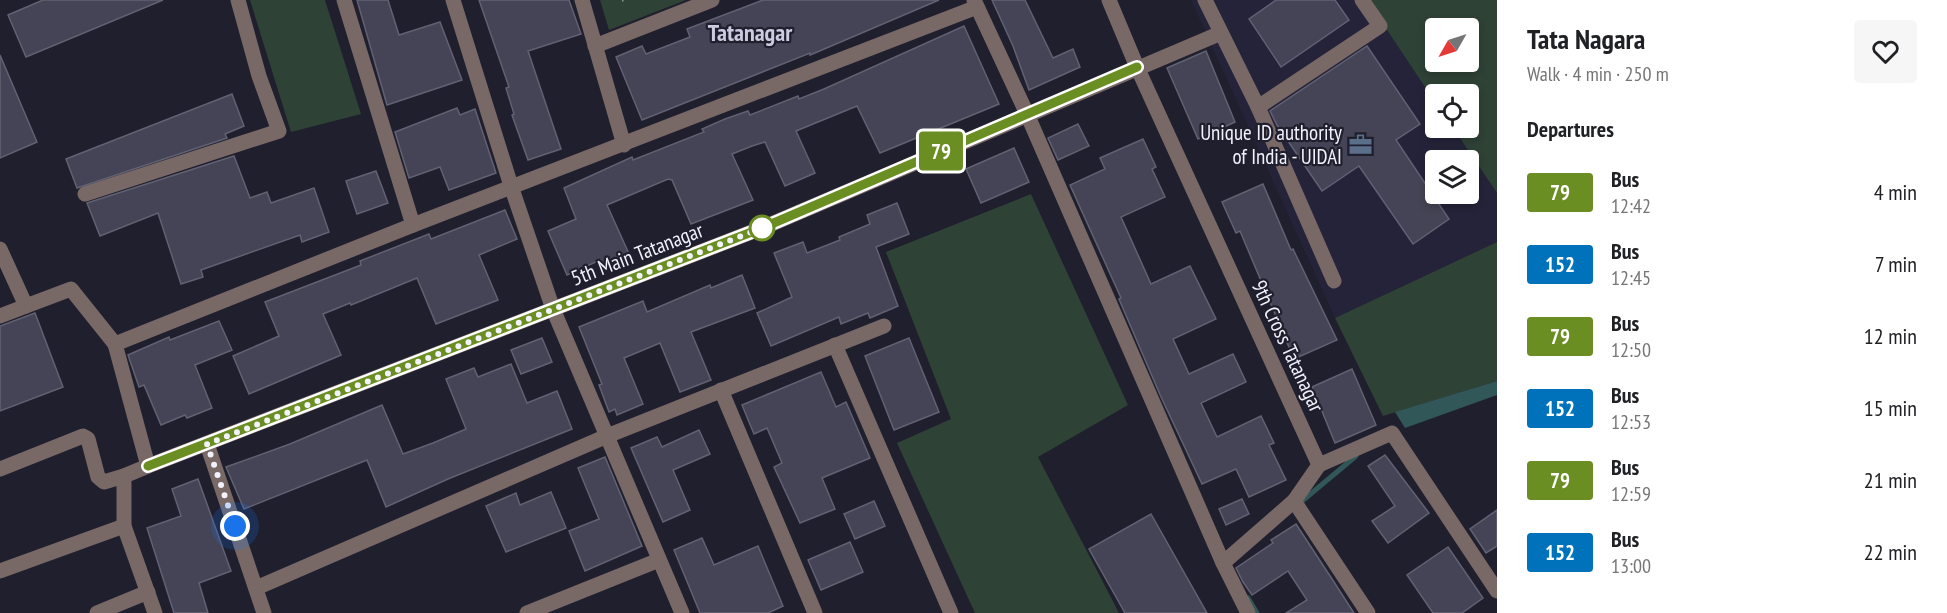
<!DOCTYPE html>
<html lang="en">
<head>
<meta charset="utf-8">
<style>
	body { margin:0; font-family:"PT Sans Narrow",sans-serif; background:#f6f6f6; color:#202124; height:100vh; display:flex; flex-direction:column; font-size:22px; white-space:nowrap }
	* { box-sizing:border-box; margin:0 }
	p { font-size:20px; color:#757577 }
	.icon { flex:none; width:33px; height:33px; fill:none; stroke:currentColor; stroke-width:2; stroke-linecap:round; stroke-linejoin:round }
	.map { position:relative; flex:1; overflow:hidden }
	.sheet { display:flex; flex-direction:column; background:#fff; width:450px }
	.sheet>* { flex:none }
	.badge { padding:0 12px; border-radius:4px; font-size:21px; line-height:39px }
	.needle { width:39px; rotate:231deg }
	.buttons { position:absolute; left:1425px; top:18px; display:grid; gap:12px }
	.buttons a { display:grid; place-items:center; width:54px; height:54px; border-radius:6px; background:#fff; box-shadow:0 3px 9px #0003; font-size:30px }
	.you { position:absolute; width:30px; height:30px; margin:-15px; border:4px solid #fff; border-radius:50%; background:#1a73e8; box-shadow:0 0 0 9px #1a73e833 }
	.map>.badge { position:absolute; translate:-50% -50%; box-shadow:0 0 0 3px #fff }
	h2 { padding:0 30px; font-size:22px; line-height:54px }
	.round { display:grid; place-items:center; flex:none; width:63px; height:63px; border-radius:6px; background:#f6f6f6 }
	.head { display:flex; align-items:center; justify-content:space-between; height:102px; padding:0 30px }
	h1 { font-size:28px; font-weight:800; line-height:45px }
	ul { padding:0; list-style:none }
	li { display:flex; align-items:center; gap:18px; height:72px; padding:0 30px }
	li div { flex:1 }
	li b { display:block; font-size:22px }
	li em { font-style:normal }
	li .badge { min-width:66px; font-weight:700; text-align:center }
	main { display:flex; flex:1; min-height:0 }
	.map>svg:first-child { display:block }
</style>
</head>
<body>
<main>
<div class="map">
<svg width="1497" height="613" viewBox="0 0 1497 613">
	<rect width="100%" height="100%" fill="#1f1f2e"/>
	<path fill="#242339" fill-rule="evenodd" d="M1191,0H1367L1435,102L1436,128H1453L1497,193V242L1335,318ZM1436,160H1468V194H1436Z"/>
	<g fill="#2f4236" fill-rule="evenodd">
		<polygon points="250,0 325,0 361,114 291,132"/>
		<polygon points="600,0 686,0 609,30"/>
		<path d="M1367,0H1497V193L1453,128H1468V94H1436L1435,102ZM1436,28H1468V62H1436Z"/>
		<polygon points="1031,194 1128,405 1038,457 1119,613 975,613 897,443 951,419 886,252"/>
		<polygon points="1497,242 1497,381 1383,416 1335,318"/>
	</g>
	<polygon fill="#325759" points="1497,381 1497,395 1405,428 1395,412"/>
	<g fill="none" stroke-linecap="round" stroke-linejoin="round">
		<g stroke="#325759" stroke-width="5">
			<polyline points="1301,502 1356,456"/>
			<polyline points="1248,598 1257,613"/>
		</g>
	</g>
	<g fill="#444456" stroke="#616173" stroke-width="1.5">
		<polygon points="43,0 163,0 26,57 8,15"/>
		<polygon points="357,0 388,0 399,35 440,22 462,80 387,105"/>
		<polygon points="479,0 569,0 581,34 528,51 561,149 528,160 512,115 514,114 506,88 509,87"/>
		<polygon points="763,0 939,0 810,55 810,53 642,120 616,57 642,46 646,54 690,37 687,29"/>
		<polygon points="992,0 1025,0 1053,58 1073,49 1080,67 1029,90 1013,46"/>
		<polygon points="1276,0 1335,0 1349,20 1281,67 1249,19"/>
		<polygon points="964,26 999,104 880,153 857,106 796,131 815,173 785,186 765,142 752,146 732,154 753,200 691,224 672,180 668,179 607,205 630,256 603,268 600,260 567,275 548,231 576,219 564,188 632,157 633,160 704,132 702,129 725,119 748,111 750,115 798,96 799,99 824,89"/>
		<polygon points="1367,46 1420,124 1396,140 1449,219 1413,244 1359,166 1322,191 1277,125 1270,111"/>
		<polygon points="1206,51 1235,122 1198,139 1167,68"/>
		<polygon points="0,55 37,142 0,158"/>
		<polygon points="232,94 244,126 225,134 227,138 77,188 66,159"/>
		<polygon points="457,108 460,115 475,109 496,173 449,190 440,167 409,178 395,132"/>
		<polygon points="1078,124 1089,146 1058,160 1048,138"/>
		<polygon points="1143,139 1156,167 1152,169 1165,197 1121,217 1151,284 1190,266 1216,319 1173,339 1189,374 1233,354 1246,382 1201,403 1217,437 1261,416 1274,443 1269,445 1286,480 1249,497 1236,469 1202,484 1161,397 1119,299 1121,298 1070,185 1105,169 1100,158"/>
		<polygon points="1014,148 1029,182 981,203 966,169"/>
		<polygon points="234,156 250,198 267,192 271,203 314,188 329,232 302,242 300,235 201,270 203,277 181,284 158,213 100,236 87,203"/>
		<polygon points="376,171 388,203 357,214 346,181"/>
		<polygon points="1263,184 1291,250 1293,249 1337,340 1294,359 1240,231 1236,233 1222,202"/>
		<polygon points="897,203 909,234 876,247 898,306 870,318 868,313 841,324 839,317 771,346 757,313 792,297 774,253 803,242 807,253 840,240 839,237 870,224 867,215"/>
		<polygon points="505,210 517,239 479,255 498,300 436,324 417,278 351,305 350,303 323,314 341,355 249,394 233,356 279,336 265,302 361,265 360,261 429,234 431,239"/>
		<polygon points="742,275 755,308 691,332 711,380 680,392 660,343 624,358 643,404 617,415 615,409 609,412 599,385 602,384 579,327 643,301 647,312 710,285 711,288"/>
		<polygon points="35,313 63,387 0,411 0,326"/>
		<polygon points="219,321 232,350 195,365 212,408 187,418 185,415 161,425 144,385 139,387 128,355 169,337 170,340"/>
		<polygon points="542,338 552,362 521,374 511,350"/>
		<polygon points="909,338 939,412 894,430 865,356"/>
		<polygon points="511,364 527,403 557,391 572,429 448,479 386,507 367,460 244,509 226,467 290,444 382,405 403,454 433,443 466,429 446,379 474,368 478,377"/>
		<polygon points="1352,369 1376,425 1335,443 1312,387"/>
		<polygon points="821,372 836,407 846,402 870,458 822,478 835,509 800,523 774,467 782,463 767,428 754,434 742,405"/>
		<polygon points="699,430 710,454 673,470 690,510 663,522 631,448 657,437 662,447"/>
		<polygon points="1385,455 1429,513 1388,543 1372,521 1395,506 1368,466"/>
		<polygon points="605,457 642,546 585,571 569,531 599,519 578,468"/>
		<polygon points="198,479 231,571 199,583 208,613 174,613 147,528 181,516 172,489"/>
		<polygon points="551,492 566,528 506,552 486,506 516,493 520,505"/>
		<polygon points="1242,499 1249,514 1226,525 1219,509"/>
		<polygon points="874,501 885,526 855,539 844,514"/>
		<polygon points="1497,510 1497,546 1486,553 1470,529"/>
		<polygon points="1151,514 1207,613 1125,613 1089,549"/>
		<polygon points="1296,524 1334,582 1354,613 1286,613 1307,600 1288,571 1252,595 1243,582 1236,568 1273,543 1271,540"/>
		<polygon points="702,538 714,565 758,546 783,606 768,613 700,613 674,550"/>
		<polygon points="850,542 863,572 821,590 808,560"/>
		<polygon points="1448,547 1483,598 1462,613 1433,613 1407,575"/>
	</g>
	<g fill="none" stroke-linecap="round" stroke-linejoin="round">
		<polyline stroke="#92929e" stroke-width="3" stroke-dasharray="1.5 4.5" stroke-linecap="butt" points="622,0 628,0"/>
		<g stroke="#786967" stroke-width="15">
			<polyline points="344,0 413,225"/>
			<polyline points="453,0 512,189 553,309 682,613"/>
			<polyline points="582,0 624,145"/>
			<polyline points="974,0 1027,114 1223,563"/>
			<polyline points="1109,0 1137,67 1319,465 1392,433 1497,591"/>
			<polyline points="1205,0 1258,107 1380,26 1362,0"/>
			<polyline points="595,46 712,0"/>
			<polyline points="1258,107 1334,281"/>
			<polyline points="85,194 279,131 259,76 238,0"/>
			<polyline points="0,249 26,306 71,289 115,344 413,225 977,7"/>
			<polyline points="0,316 26,306"/>
			<polyline points="115,344 148,466 124,476 124,526 155,613"/>
			<polyline points="835,345 951,613"/>
			<polyline points="721,390 815,613"/>
			<polyline points="207,444 264,613"/>
			<polyline points="1319,465 1294,501 1368,613"/>
			<polyline points="148,466 762,228 1221,33"/>
			<polyline points="0,469 83,436 88,439 98,477 104,482 124,476"/>
			<polyline points="0,571 124,526"/>
			<polyline points="256,588 607,436 884,326"/>
			<polyline points="97,613 148,592"/>
			<polyline points="527,613 659,560"/>
			<polyline points="1248,613 1223,563 1294,501"/>
		</g>
	</g>
	<g fill="none" stroke-linecap="round" stroke-linejoin="round">
		<defs>
			<polyline id="line" points="148,466 762,228 1137,67"/>
		</defs>
		<use href="#line" stroke="#fff" stroke-width="14"/>
		<use href="#line" stroke="#6b8e23" stroke-width="9"/>
		<polyline stroke="#f2f2fd" stroke-width="6" stroke-dasharray="0 10.8" points="235,526 207,444 762,228"/>
	</g>
	<defs>
		<symbol id="office-bare" viewBox="-9 -9 18 18"><path d="M-6-3h4V-5.5h4V-3h4V5H-6ZM-1-4.5V-3h2v-1.5ZM-6 0V1H6V0Z" fill="#5c6f8a" stroke="#1f1f2e" stroke-width="2.5" paint-order="stroke"/></symbol>
	</defs>
	<g fill-rule="evenodd">
		<use href="#office-bare" x="1344" y="128" width="33" height="33"/>
	</g>
	<circle fill="#fff" stroke="#6b8e23" stroke-width="3" cx="762" cy="228" r="12"/>
	<g text-anchor="middle" dominant-baseline="central" stroke-width="4.5" stroke-linejoin="round" paint-order="stroke">
		<g font-size="21" fill="#f2f2fd" stroke="#1f1f2e" text-anchor="end">
			<text x="1342" y="132">Unique ID authority<tspan x="1342" dy="24">of India - UIDAI</tspan></text>
		</g>
		<g font-size="21" fill="#f2f2fd" stroke="#1f1f2e">
			<text transform="translate(637 254) rotate(-21)">5th Main Tatanagar</text>
			<text transform="translate(1288 346) rotate(65)">9th Cross Tatanagar</text>
		</g>
		<g font-size="24" font-weight="bold" fill="#cbcbe1" stroke="#1f1f2e">
			<text x="750" y="32">Tatanagar</text>
		</g>
	</g>
</svg>
<div class="buttons">
<a><svg class="needle" viewBox="-14 -14 28 28"><path d="M0-13l5 13h-10z" fill="#e53935"/><path d="M0 13l5-13h-10z" fill="#757577"/></svg></a>
<a><svg class="icon" aria-label="locate" viewBox="0 0 24 24"><circle cx="12" cy="12" r="6"/><path d="M12 2v4M12 18v4M2 12h4M18 12h4"/></svg></a>
<a><svg class="icon" aria-label="layers" viewBox="0 0 24 24"><path d="M12 4l9 5-9 5-9-5zM3 14l9 5 9-5"/></svg></a>
</div>
<div class="you" style="left:235px;top:526px"></div>
<b class="badge" style="left:941px;top:151px;background:#6b8e23;color:#fff">79</b>
</div>
<section class="sheet">
<div class="head"><div><h1>Tata Nagara</h1><p>Walk · 4 min · 250 m</p></div><a class="round"><svg class="icon" aria-label="heart" viewBox="0 0 24 24"><path d="M12 20l-8-8c-3-5 5-10 8-4 3-6 11-1 8 4z"/></svg></a></div>
<h2>Departures</h2>
<ul>
<li><span class="badge" style="background:#6b8e23;color:#fff">79</span><div><b>Bus</b><p>12:42</p></div><em>4 min</em></li>
<li><span class="badge" style="background:#0072bc;color:#fff">152</span><div><b>Bus</b><p>12:45</p></div><em>7 min</em></li>
<li><span class="badge" style="background:#6b8e23;color:#fff">79</span><div><b>Bus</b><p>12:50</p></div><em>12 min</em></li>
<li><span class="badge" style="background:#0072bc;color:#fff">152</span><div><b>Bus</b><p>12:53</p></div><em>15 min</em></li>
<li><span class="badge" style="background:#6b8e23;color:#fff">79</span><div><b>Bus</b><p>12:59</p></div><em>21 min</em></li>
<li><span class="badge" style="background:#0072bc;color:#fff">152</span><div><b>Bus</b><p>13:00</p></div><em>22 min</em></li>
</ul>
</section>
</main>
</body>
</html>
